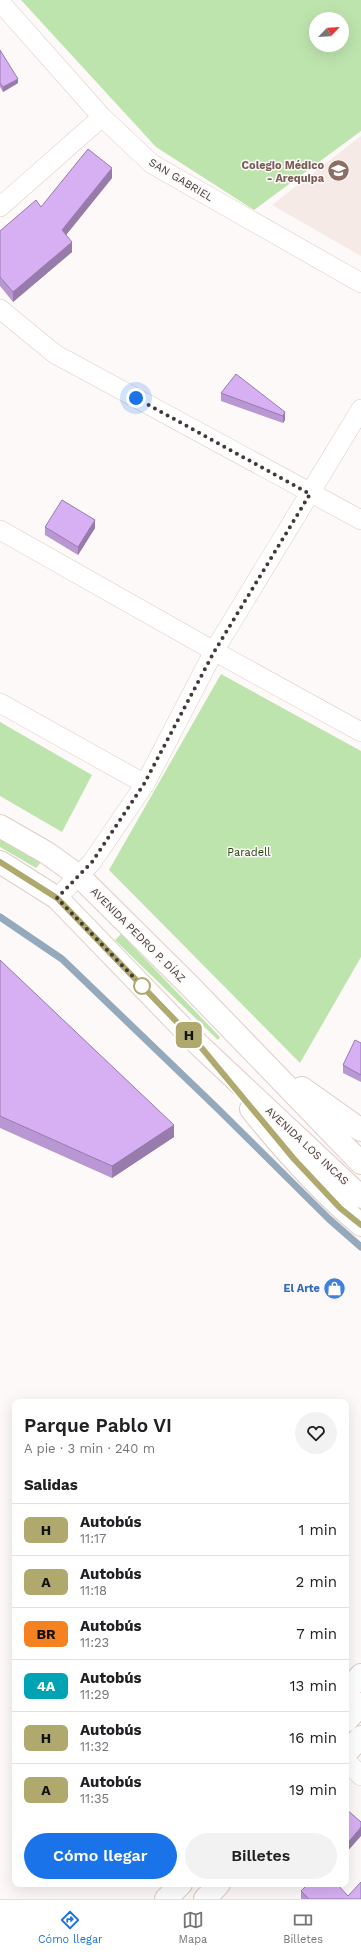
<!DOCTYPE html>
<html lang="es">
<head>
<meta charset="utf-8">
<style>
	body { margin:0; font-family:"Work Sans",sans-serif; background:#f2f2f2; color:#202124; height:100vh; display:flex; flex-direction:column; font-size:15px; white-space:nowrap }
	* { box-sizing:border-box; margin:0 }
	p { font-size:13px; color:#757577 }
	.icon { flex:none; width:22px; height:22px; fill:none; stroke:currentColor; stroke-width:2; stroke-linecap:round; stroke-linejoin:round }
	.map { position:relative; flex:1; overflow:hidden }
	.sheet { position:absolute; left:12px; top:1399px; width:337px; height:488px; display:flex; flex-direction:column; background:#fff; border-radius:8px; box-shadow:0 4px 16px #0002 }
	.sheet>* { flex:none }
	.badge { padding:0 8px; border-radius:6px; font-size:14px; line-height:26px }
	.needle { width:26px; rotate:65deg }
	.tools { position:absolute; left:309px; top:12px; display:grid; gap:8px }
	.tools a { display:grid; place-items:center; width:40px; height:40px; border-radius:50%; background:#fff; box-shadow:0 4px 16px #0002; font-size:20px }
	.you { position:absolute; width:20px; height:20px; margin:-10px; border:3px solid #fff; border-radius:50%; background:#1a73e8; box-shadow:0 0 0 6px #1a73e833 }
	.map>.badge { position:absolute; translate:-50% -50%; box-shadow:0 0 0 2px #fff }
	h2 { padding:0 12px; font-size:15px; line-height:36px }
	.round { display:grid; place-items:center; flex:none; width:42px; height:42px; border-radius:21px; background:#f2f2f2 }
	.overview { display:flex; align-items:center; justify-content:space-between; height:68px; padding:0 12px }
	h1 { font-size:19px; font-weight:600; line-height:30px }
	.primary-button { display:flex; gap:8px; margin-top:auto; padding:8px 12px }
	.primary-button a { flex:1; height:46px; border-radius:24px; background:#1a73e8; color:#fff; font-size:16px; font-weight:600; line-height:46px; text-align:center }
	.primary-button a+a { background:#f2f2f2; color:#202124 }
	ul { padding:0; list-style:none }
	li { display:flex; align-items:center; gap:12px; height:52px; padding:0 12px; border-top:1px solid #e0e0e0 }
	li div { flex:1 }
	li b { display:block; font-size:15px }
	li em { font-style:normal }
	li .badge { min-width:44px; font-weight:700; text-align:center }
	.menu { display:flex; justify-content:space-around; align-items:center; height:56px; border-top:1px solid #e0e0e0; background:#fff; font-size:11px; color:#757577 }
	.menu a { display:grid; justify-items:center; gap:2px }
	.menu .selected { color:#1a73e8 }
	.map>svg:first-child { display:block }
</style>
</head>
<body>
<div class="map">
<svg width="361" height="1899" viewBox="0 0 361 1899">
	<rect width="100%" height="100%" fill="#fdf9f8"/>
	<polygon fill="#f5eae5" points="361,136 361,256 272,205"/>
	<g fill="#bee4ae" fill-rule="evenodd">
		<path d="M21,0H361V131L254,210L156,147ZM316,19H342V45H316Z"/>
		<polygon points="221,674 361,751 361,957 300,1063 109,870"/>
		<polygon points="0,722 92,775 62,832 0,796"/>
		<polygon points="0,837 42,861 36,868 0,847"/>
		<polygon points="121,934 220,1037 218,1040 115,940"/>
	</g>
	<g fill="none" stroke-linecap="round" stroke-linejoin="round">
		<polyline stroke="#94a9bb" stroke-width="7" points="0,917 62,959 217,1108 329,1219 361,1247"/>
		<defs>
			<g id="street">
				<polyline points="0,2 102,117 152,164 361,283"/>
				<polyline points="0,207 102,117"/>
				<polyline points="0,309 55,354 361,520"/>
				<polyline points="0,530 214,651 361,732"/>
				<polyline points="0,703 145,784"/>
				<polyline points="57,898 92,862 145,784 214,651 361,409"/>
				<polyline points="346,1761 361,1776"/>
			</g>
			<g id="secondary">
				<polyline points="346,1692 361,1675"/>
				<polyline points="346,1753 361,1737"/>
			</g>
			<g id="primary">
				<polyline points="0,826 47,853 79,876 189,985 361,1163"/>
				<polyline points="0,862 57,898 200,1046 361,1197"/>
				<polyline points="302,1088 361,1130"/>
				<path d="M251,1109C284,1150 320,1191 361,1225"/>
				<polyline points="346,1721 361,1704"/>
				<polyline points="166,1899 181,1884"/>
				<polyline points="205,1899 219,1884"/>
			</g>
		</defs>
		<use href="#street" stroke="#e0ccc5" stroke-width="20"/>
		<use href="#secondary" stroke="#e0ccc5" stroke-width="24"/>
		<use href="#primary" stroke="#e0ccc5" stroke-width="24"/>
		<use href="#street" stroke="#fff" stroke-width="19"/>
		<use href="#secondary" stroke="#fff" stroke-width="22"/>
		<use href="#primary" stroke="#fff" stroke-width="22"/>
	</g>
	<g fill="#b997d2">
		<polygon points="0,50 18,83 3,92 0,87"/>
		<polygon points="112,178 66,235 72,252 13,302 0,286 0,231"/>
		<polygon points="221,393 285,412 285,420 283,423 221,401"/>
		<polygon points="45,527 95,528 78,555 45,535"/>
		<polygon points="0,960 174,1137 112,1178 0,1128"/>
		<polygon points="361,1043 361,1082 343,1073 343,1065"/>
		<polygon points="301,1891 348,1896 361,1899 301,1899"/>
	</g>
	<g fill="#967bab">
		<polygon points="18,79 18,83 3,92 3,87"/>
		<polygon points="112,168 112,178 62,240 62,230"/>
		<polygon points="72,242 72,252 13,302 13,292"/>
		<polygon points="285,412 285,420 283,423 283,416"/>
		<polygon points="95,520 95,528 78,555 78,547"/>
		<polygon points="174,1125 174,1137 112,1178 112,1166"/>
		<polygon points="361,1827 361,1836 346,1853 346,1845"/>
	</g>
	<g fill="#d7b0f4" stroke="#967bab">
		<polygon points="0,50 18,79 3,87 0,83"/>
		<polygon points="88,149 112,168 62,230 72,242 13,292 0,277 0,231 36,200 41,207"/>
		<polygon points="236,374 285,412 283,416 221,393"/>
		<polygon points="62,500 95,520 78,547 45,527"/>
		<polygon points="0,960 174,1125 112,1166 0,1116"/>
		<polygon points="355,1040 361,1043 361,1075 343,1065"/>
		<polygon points="346,1809 361,1822 361,1827 346,1845"/>
		<polygon points="361,1882 361,1899 309,1899 301,1891 308,1884 337,1884 348,1896"/>
	</g>
	<g fill="none" stroke-linecap="round" stroke-linejoin="round">
		<defs>
			<polyline id="line" points="0,862 57,898 200,1046 294,1159 340,1208 361,1225"/>
		</defs>
		<use href="#line" stroke="#fff" stroke-width="9"/>
		<use href="#line" stroke="#afa96e" stroke-width="6"/>
		<polyline stroke="#423a37" stroke-width="4" stroke-dasharray="0 7.2" points="136,398 310,494 214,652 144,784 92,862 57,898 145,989 142,986"/>
	</g>
	<defs>
		<symbol id="school-disc" viewBox="-11 -11 22 22"><circle r="9.5" fill="#8d6e63" stroke="#fdf9f8"/><path d="M0-5L7-2L0 1L-7-2ZM-4 1L0 2.5L4 1V4Q0 6-4 4Z" fill="#fff"/></symbol>
		<symbol id="shop-disc" viewBox="-11 -11 22 22"><circle r="9.5" fill="#3f7fe0" stroke="#fdf9f8"/><path d="M-5-2.5h2.3a2.7 3.5 0 0 1 5.4 0H5L5.5 6h-11ZM-1.5-2.5h3a1.5 2.3 0 0 0-3 0Z" fill="#fff"/></symbol>
	</defs>
	<g fill-rule="evenodd">
		<use href="#school-disc" x="326" y="158" width="25" height="25"/>
		<use href="#shop-disc" x="322" y="1276" width="25" height="25"/>
	</g>
	<circle fill="#fff" stroke="#afa96e" stroke-width="2" cx="142" cy="986" r="8"/>
	<g text-anchor="middle" dominant-baseline="central" stroke-width="3" stroke-linejoin="round" paint-order="stroke">
		<g font-size="11" font-weight="bold" fill="#785e54" stroke="#fdf9f8" text-anchor="end">
			<text x="324" y="165">Colegio Médico<tspan x="324" dy="13">- Arequipa</tspan></text>
		</g>
		<g font-size="11" fill="#423a37" stroke="#fdf9f8">
			<text transform="translate(181 180) rotate(31)">SAN GABRIEL</text>
			<text transform="translate(138 935) rotate(45)">AVENIDA PEDRO P. DÍAZ</text>
			<text transform="translate(307 1146) rotate(43)">AVENIDA LOS INCAS</text>
		</g>
		<g font-size="11" fill="#1f4309" stroke="#fdf9f8">
			<text x="249" y="852">Paradell</text>
		</g>
		<g font-size="11" font-weight="bold" fill="#366cbe" stroke="#fdf9f8" text-anchor="end">
			<text x="320" y="1288">El Arte</text>
		</g>
	</g>
</svg>
<div class="tools">
<a><svg class="needle" viewBox="-14 -14 28 28"><path d="M0-13l5 13h-10z" fill="#e53935"/><path d="M0 13l5-13h-10z" fill="#757577"/></svg></a>
</div>
<div class="you" style="left:136px;top:398px"></div>
<b class="badge" style="left:189px;top:1035px;background:#afa96e;color:#111">H</b>
<section class="sheet">
<div class="overview"><div><h1>Parque Pablo VI</h1><p>A pie · 3 min · 240 m</p></div><a class="round"><svg class="icon" aria-label="heart" viewBox="0 0 24 24"><path d="M12 20l-8-8c-3-5 5-10 8-4 3-6 11-1 8 4z"/></svg></a></div>
<h2>Salidas</h2>
<ul>
<li><span class="badge" style="background:#afa96e;color:#111">H</span><div><b>Autobús</b><p>11:17</p></div><em>1 min</em></li>
<li><span class="badge" style="background:#afa96e;color:#111">A</span><div><b>Autobús</b><p>11:18</p></div><em>2 min</em></li>
<li><span class="badge" style="background:#f58220;color:#111">BR</span><div><b>Autobús</b><p>11:23</p></div><em>7 min</em></li>
<li><span class="badge" style="background:#00a3b4;color:#fff">4A</span><div><b>Autobús</b><p>11:29</p></div><em>13 min</em></li>
<li><span class="badge" style="background:#afa96e;color:#111">H</span><div><b>Autobús</b><p>11:32</p></div><em>16 min</em></li>
<li><span class="badge" style="background:#afa96e;color:#111">A</span><div><b>Autobús</b><p>11:35</p></div><em>19 min</em></li>
</ul>
<div class="primary-button"><a>Cómo llegar</a><a>Billetes</a></div>
</section>
</div>
<nav class="menu">
<a class="selected"><svg class="icon" aria-label="directions" viewBox="0 0 24 24"><path d="M12 3l9 9-9 9-9-9zM9 14v-3h6M13 9l2 2-2 2"/></svg>Cómo llegar</a>
<a><svg class="icon" aria-label="map" viewBox="0 0 24 24"><path d="M3 6l6-2 6 2 6-2v14l-6 2-6-2-6 2zM9 4v14M15 6v14"/></svg>Mapa</a>
<a><svg class="icon" aria-label="tickets" viewBox="0 0 24 24"><path d="M3 7h18v10H3zM15 7v10"/></svg>Billetes</a>
</nav>
</body>
</html>
